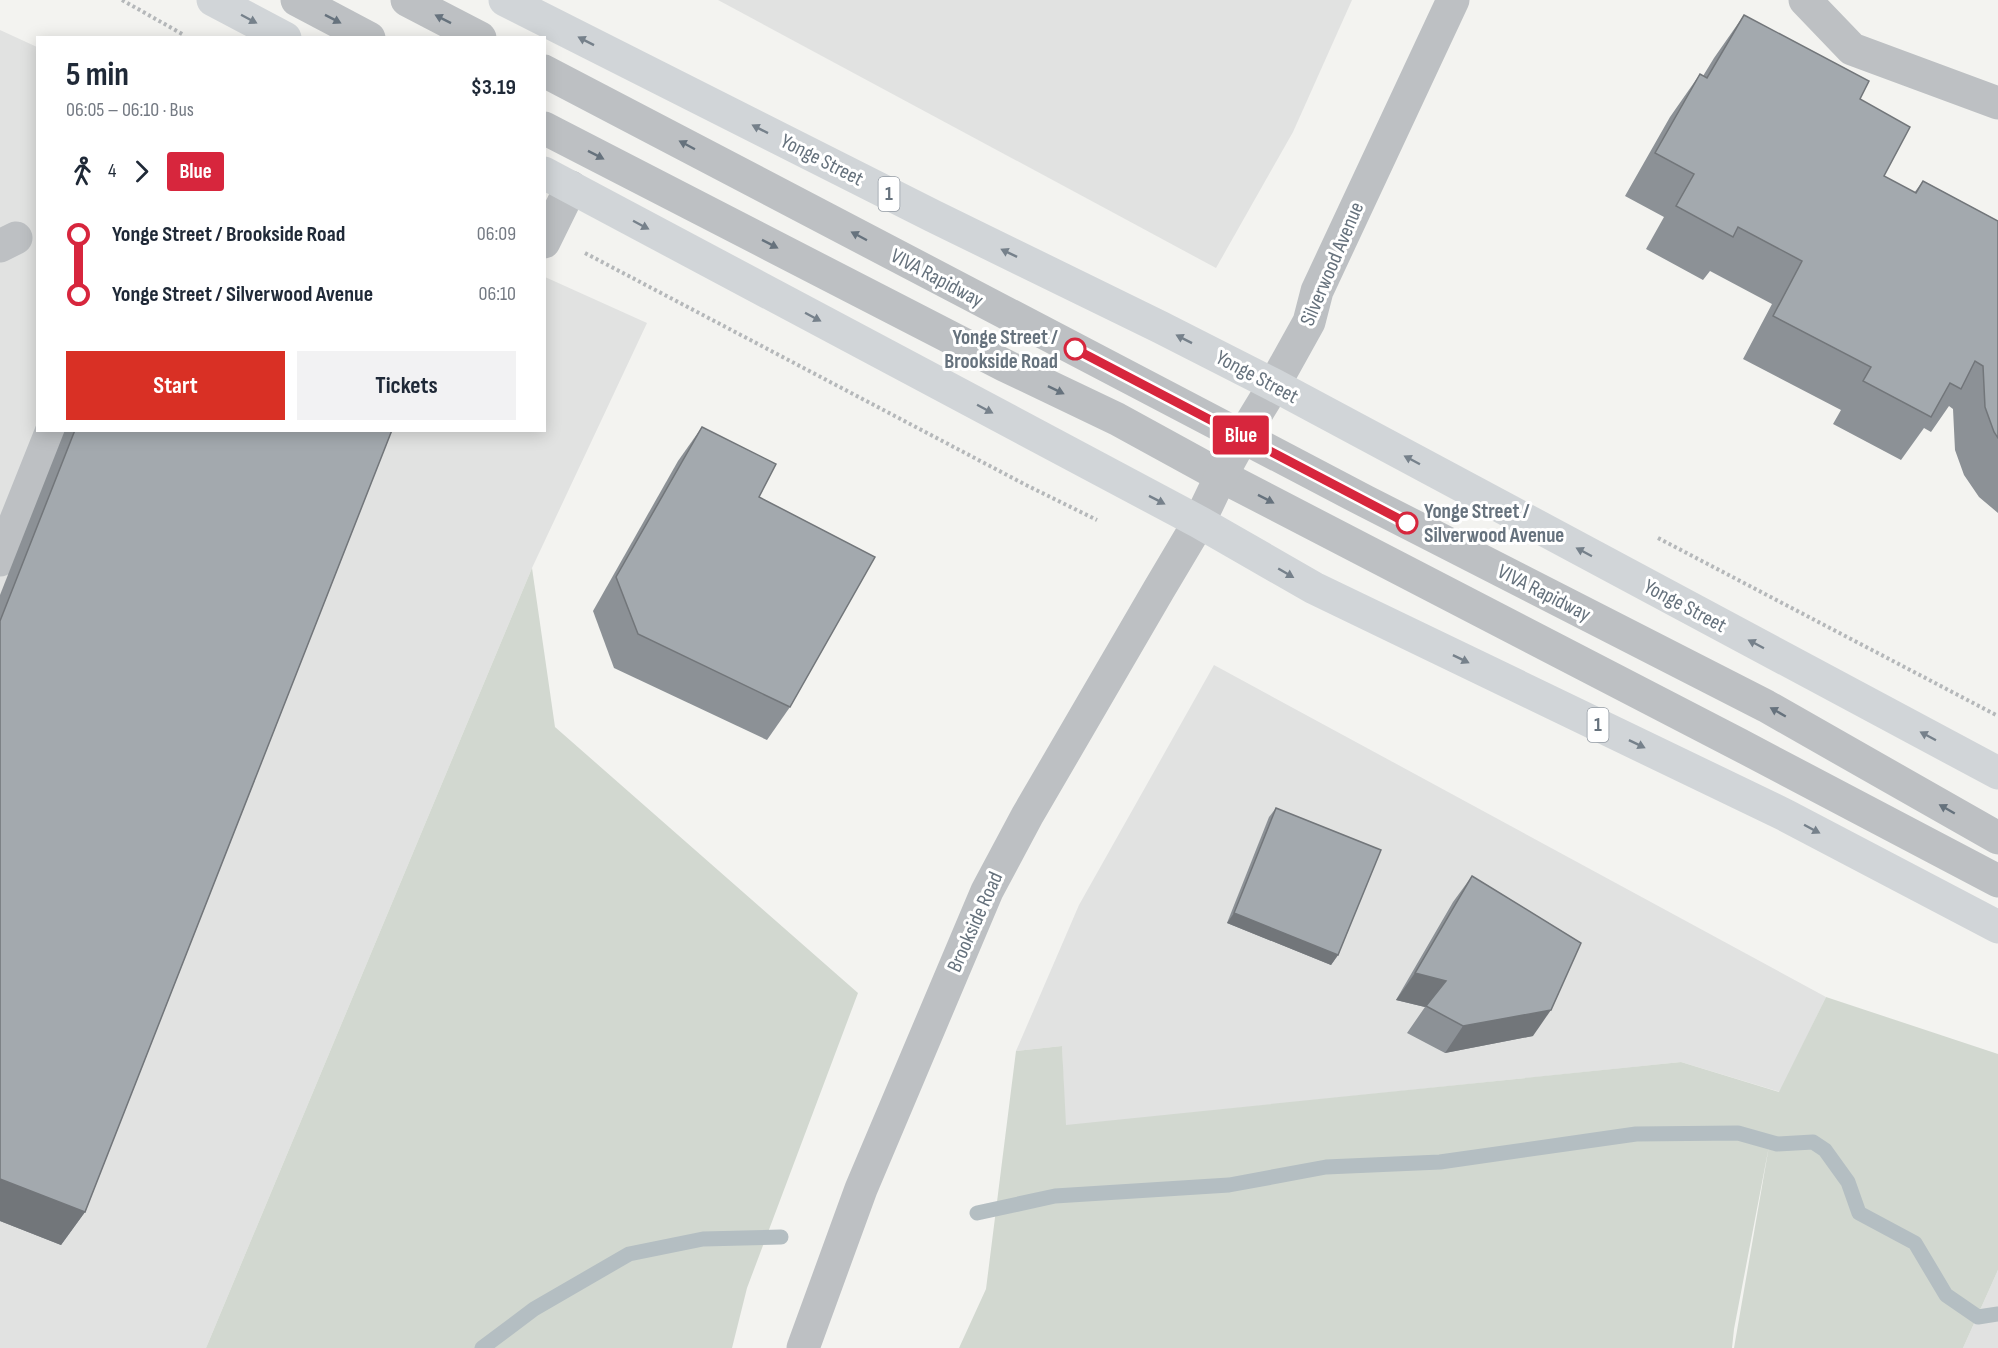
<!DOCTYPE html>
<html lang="en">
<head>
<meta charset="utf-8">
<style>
	body { margin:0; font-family:"Sofia Sans Condensed",sans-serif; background:#f2f2f3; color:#1f2937; height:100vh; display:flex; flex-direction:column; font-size:22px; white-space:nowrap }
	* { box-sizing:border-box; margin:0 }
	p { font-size:20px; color:#747a83 }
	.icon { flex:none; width:33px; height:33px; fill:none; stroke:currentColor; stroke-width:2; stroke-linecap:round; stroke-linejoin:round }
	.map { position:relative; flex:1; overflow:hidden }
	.sheet { position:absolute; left:36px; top:36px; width:510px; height:396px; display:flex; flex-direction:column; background:#fff; border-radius:0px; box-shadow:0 3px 15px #0003 }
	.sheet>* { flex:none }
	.badge { padding:0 12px; border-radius:4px; font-size:21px; line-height:39px }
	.map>.badge { position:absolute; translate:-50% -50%; box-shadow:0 0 0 3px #fff }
	.legs { display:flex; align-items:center; gap:9px; height:66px; padding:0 30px; font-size:20px }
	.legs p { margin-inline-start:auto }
	.summary { display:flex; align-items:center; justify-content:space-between; height:102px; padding:0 30px }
	h1 { font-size:33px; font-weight:700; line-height:45px }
	.primary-button { display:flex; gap:12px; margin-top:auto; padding:12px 30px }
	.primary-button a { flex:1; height:69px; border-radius:0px; background:#d93025; color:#fff; font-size:24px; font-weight:700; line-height:69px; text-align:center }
	.primary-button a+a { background:#f2f2f3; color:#1f2937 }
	ul { padding:0 30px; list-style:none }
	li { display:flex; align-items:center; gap:21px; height:60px; font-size:22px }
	li i { display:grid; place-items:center; width:9px; height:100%; margin:0 8px; background:currentColor }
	li i::after { content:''; width:15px; height:15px; margin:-8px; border:4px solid; border-radius:50%; background:#fff }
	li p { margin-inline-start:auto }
	li:first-child i { background:linear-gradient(#0000 50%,currentColor 0) }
	li:last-child i { background:linear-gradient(currentColor 50%,#0000 0) }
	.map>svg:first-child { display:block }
</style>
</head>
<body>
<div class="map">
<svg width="1998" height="1348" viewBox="0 0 1998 1348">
	<rect width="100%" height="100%" fill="#f3f3f0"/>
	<g fill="#e1e2e1">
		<polygon points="718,0 1352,0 1293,132 1216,268"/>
		<polygon points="0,30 37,47 38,430 544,430 545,277 647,323 532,568 206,1348 0,1348"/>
		<polygon points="1214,665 1826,997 1780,1092 1681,1062 1065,1126 1062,1046 1016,1051 1079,905"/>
		<polygon points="1998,1270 1998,1348 1963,1348"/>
	</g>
	<g fill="#d2d8d0">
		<polygon points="532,568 555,727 858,993 747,1288 732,1348 206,1348"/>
		<polygon points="1826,997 1998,1054 1998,1270 1963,1348 1734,1348 1769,1146 1734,1329 1732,1348 959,1348 986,1289 1016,1051 1062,1046 1066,1125 1681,1062 1779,1092"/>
	</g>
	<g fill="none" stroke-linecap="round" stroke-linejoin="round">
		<g stroke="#b4bec2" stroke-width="15">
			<polyline points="977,1213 1055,1196 1229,1185 1326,1167 1440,1162 1636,1134 1738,1133 1777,1144 1813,1142 1825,1150 1848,1182 1859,1213 1915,1243 1946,1295 1978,1317 1998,1314"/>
			<polyline points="482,1348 534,1309 629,1254 703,1239 781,1237"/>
		</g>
		<g stroke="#b5b8ba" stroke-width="4" stroke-dasharray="3 3" stroke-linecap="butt">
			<polyline points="122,0 184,35"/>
			<polyline points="585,253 1026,485 1097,520"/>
			<polyline points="1658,538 1998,716"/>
		</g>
		<g stroke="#bdc0c3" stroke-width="33">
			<polyline points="297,0 369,38"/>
			<polyline points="407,0 480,38"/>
			<polyline points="1805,0 1852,49 1998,103"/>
			<polyline points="544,71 1365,501 1766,706 1998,838"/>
			<polyline points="544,128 1004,365 1117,419 1221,476 1738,744 1998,881"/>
			<polyline points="544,242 571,187"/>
			<polyline points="0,246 16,238"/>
			<polyline points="0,560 52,430"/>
			<polyline points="803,1348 861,1189 987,891 1027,816 1158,591 1199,522 1221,476 1243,436 1274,385 1309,322 1317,291 1453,0"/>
		</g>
		<g stroke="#d1d5d8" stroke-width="33">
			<polyline points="213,0 285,38"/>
			<polyline points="505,0 933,216 1160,327 1274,385 1998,773"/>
			<polyline points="544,173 1199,522 1314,588 1785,815 1998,927"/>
		</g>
	</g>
	<g fill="#8c9196">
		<polygon points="1744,15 1860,99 1884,176 1914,193 1923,181 1998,221 1998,513 1979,497 1964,475 1955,450 1953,409 1949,406 1931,432 1924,428 1901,460 1833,424 1841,410 1743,359 1772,304 1710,271 1703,280 1646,249 1664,217 1625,196 1670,117 1700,74 1703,76 1714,58"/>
		<polygon points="702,427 759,497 790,707 767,740 614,668 593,611 678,461"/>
		<polygon points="65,430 392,430 85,1212 61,1245 0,1221 0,595"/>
		<polygon points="1276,808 1338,955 1331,965 1227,923 1269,817"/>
		<polygon points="1472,876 1533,1036 1445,1053 1407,1033 1425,1007 1396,1000 1453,902"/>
	</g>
	<g fill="#72767a">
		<polygon points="1234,913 1338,955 1331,965 1227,923"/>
		<polygon points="1415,973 1446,981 1425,1007 1396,1000"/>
		<polygon points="1551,1010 1533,1036 1445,1053 1463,1026"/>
		<polygon points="0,1179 85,1212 61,1245 0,1221"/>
	</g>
	<g fill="#a3a9ae" stroke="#72767a" stroke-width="1.5">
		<polygon points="1744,15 1869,81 1860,99 1910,127 1884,176 1916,193 1923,181 1998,221 1998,438 1994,432 1985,407 1983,366 1975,361 1961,389 1950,383 1931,417 1863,381 1871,367 1773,316 1802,261 1738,227 1733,237 1676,206 1694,174 1655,153 1700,74 1707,78"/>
		<polygon points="702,427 776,464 759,497 875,557 790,707 638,634 616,577"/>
		<polygon points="75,430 392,430 85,1212 0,1179 0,621"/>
		<polygon points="1276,808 1381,850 1338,955 1234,913"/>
		<polygon points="1472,876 1581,943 1551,1010 1463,1026 1426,1006 1446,981 1415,973"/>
	</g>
	<defs><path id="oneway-solid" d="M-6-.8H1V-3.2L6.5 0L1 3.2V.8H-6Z" transform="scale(1.5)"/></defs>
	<g fill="#76818b">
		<use href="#oneway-solid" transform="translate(249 19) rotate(28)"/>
		<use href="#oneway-solid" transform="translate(586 41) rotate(-153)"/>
		<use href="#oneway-solid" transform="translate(760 129) rotate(-153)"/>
		<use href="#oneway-solid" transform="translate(641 225) rotate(28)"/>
		<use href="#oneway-solid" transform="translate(1009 253) rotate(-154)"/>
		<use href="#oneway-solid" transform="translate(813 317) rotate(28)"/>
		<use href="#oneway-solid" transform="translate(1184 339) rotate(-153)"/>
		<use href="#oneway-solid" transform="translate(985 409) rotate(28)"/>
		<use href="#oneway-solid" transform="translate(1412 460) rotate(-152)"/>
		<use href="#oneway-solid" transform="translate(1157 500) rotate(27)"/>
		<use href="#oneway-solid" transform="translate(1584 552) rotate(-152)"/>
		<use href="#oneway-solid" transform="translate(1286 573) rotate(30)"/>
		<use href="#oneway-solid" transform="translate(1756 644) rotate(-152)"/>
		<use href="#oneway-solid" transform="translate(1461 659) rotate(26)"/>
		<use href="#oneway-solid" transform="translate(1928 736) rotate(-152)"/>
		<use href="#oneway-solid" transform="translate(1637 744) rotate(26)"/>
		<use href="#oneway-solid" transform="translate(1812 829) rotate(28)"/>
	</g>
	<g fill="#66727d">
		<use href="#oneway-solid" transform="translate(333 19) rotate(27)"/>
		<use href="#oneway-solid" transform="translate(443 19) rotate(-153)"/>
		<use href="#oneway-solid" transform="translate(687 145) rotate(-152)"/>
		<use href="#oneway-solid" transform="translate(596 155) rotate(27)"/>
		<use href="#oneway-solid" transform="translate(859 236) rotate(-152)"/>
		<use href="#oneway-solid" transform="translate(770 244) rotate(27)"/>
		<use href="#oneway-solid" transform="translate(1056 390) rotate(26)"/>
		<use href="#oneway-solid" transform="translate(1266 499) rotate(27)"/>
		<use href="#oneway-solid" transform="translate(1778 712) rotate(-150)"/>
		<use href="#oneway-solid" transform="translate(1947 809) rotate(-150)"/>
	</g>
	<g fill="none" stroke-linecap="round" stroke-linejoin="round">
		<defs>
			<polyline id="line-1" points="1075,349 1407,523"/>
		</defs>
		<use href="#line-1" stroke="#fff" stroke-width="14"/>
		<use href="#line-1" stroke="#d7263d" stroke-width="9"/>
	</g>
	<g fill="#fff" stroke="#d7263d" stroke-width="3">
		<circle cx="1075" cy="349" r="10"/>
		<circle cx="1407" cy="523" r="10"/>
	</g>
	<g text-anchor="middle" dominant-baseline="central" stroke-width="6" stroke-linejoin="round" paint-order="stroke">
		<g fill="#fff" stroke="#949ca4" stroke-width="1.5">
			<rect x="878.5" y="177" width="21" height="34" rx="4.5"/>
			<rect x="1587.5" y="708" width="21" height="34" rx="4.5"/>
		</g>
		<g font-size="20" font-weight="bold" fill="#66727d">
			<text x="889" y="194">1</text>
			<text x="1598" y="725">1</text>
		</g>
		<g font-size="21" fill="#66727d" stroke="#fff">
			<text transform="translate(822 160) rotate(27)">Yonge Street</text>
			<text transform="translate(1332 264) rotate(-67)">Silverwood Avenue</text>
			<text transform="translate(937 278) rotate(28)">VIVA Rapidway</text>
			<text transform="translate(1257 377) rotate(28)">Yonge Street</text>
			<text transform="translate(1544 593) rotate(27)">VIVA Rapidway</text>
			<text transform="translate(1685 606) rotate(28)">Yonge Street</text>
			<text transform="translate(975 922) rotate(-66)">Brookside Road</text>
		</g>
		<g font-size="21" font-weight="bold" fill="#66727d" stroke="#fff" text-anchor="end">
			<text x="1058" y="337">Yonge Street /<tspan x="1058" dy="24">Brookside Road</tspan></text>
			<text x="1424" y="511" text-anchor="start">Yonge Street /<tspan x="1424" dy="24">Silverwood Avenue</tspan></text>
		</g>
	</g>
</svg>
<b class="badge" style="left:1241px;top:435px;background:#d7263d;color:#fff">Blue</b>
<section class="sheet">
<div class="summary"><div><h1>5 min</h1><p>06:05 – 06:10 · Bus</p></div><b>$3.19</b></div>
<div class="legs"><svg class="icon" aria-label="walk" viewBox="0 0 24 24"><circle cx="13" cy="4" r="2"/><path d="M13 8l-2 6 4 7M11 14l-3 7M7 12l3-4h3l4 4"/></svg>4<svg class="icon" aria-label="forward" viewBox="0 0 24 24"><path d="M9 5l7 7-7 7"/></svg><b class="badge" style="background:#d7263d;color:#fff">Blue</b></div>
<ul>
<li><i style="color:#d7263d"></i><b>Yonge Street / Brookside Road</b><p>06:09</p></li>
<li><i style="color:#d7263d"></i><b>Yonge Street / Silverwood Avenue</b><p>06:10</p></li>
</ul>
<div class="primary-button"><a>Start</a><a>Tickets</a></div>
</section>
</div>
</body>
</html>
